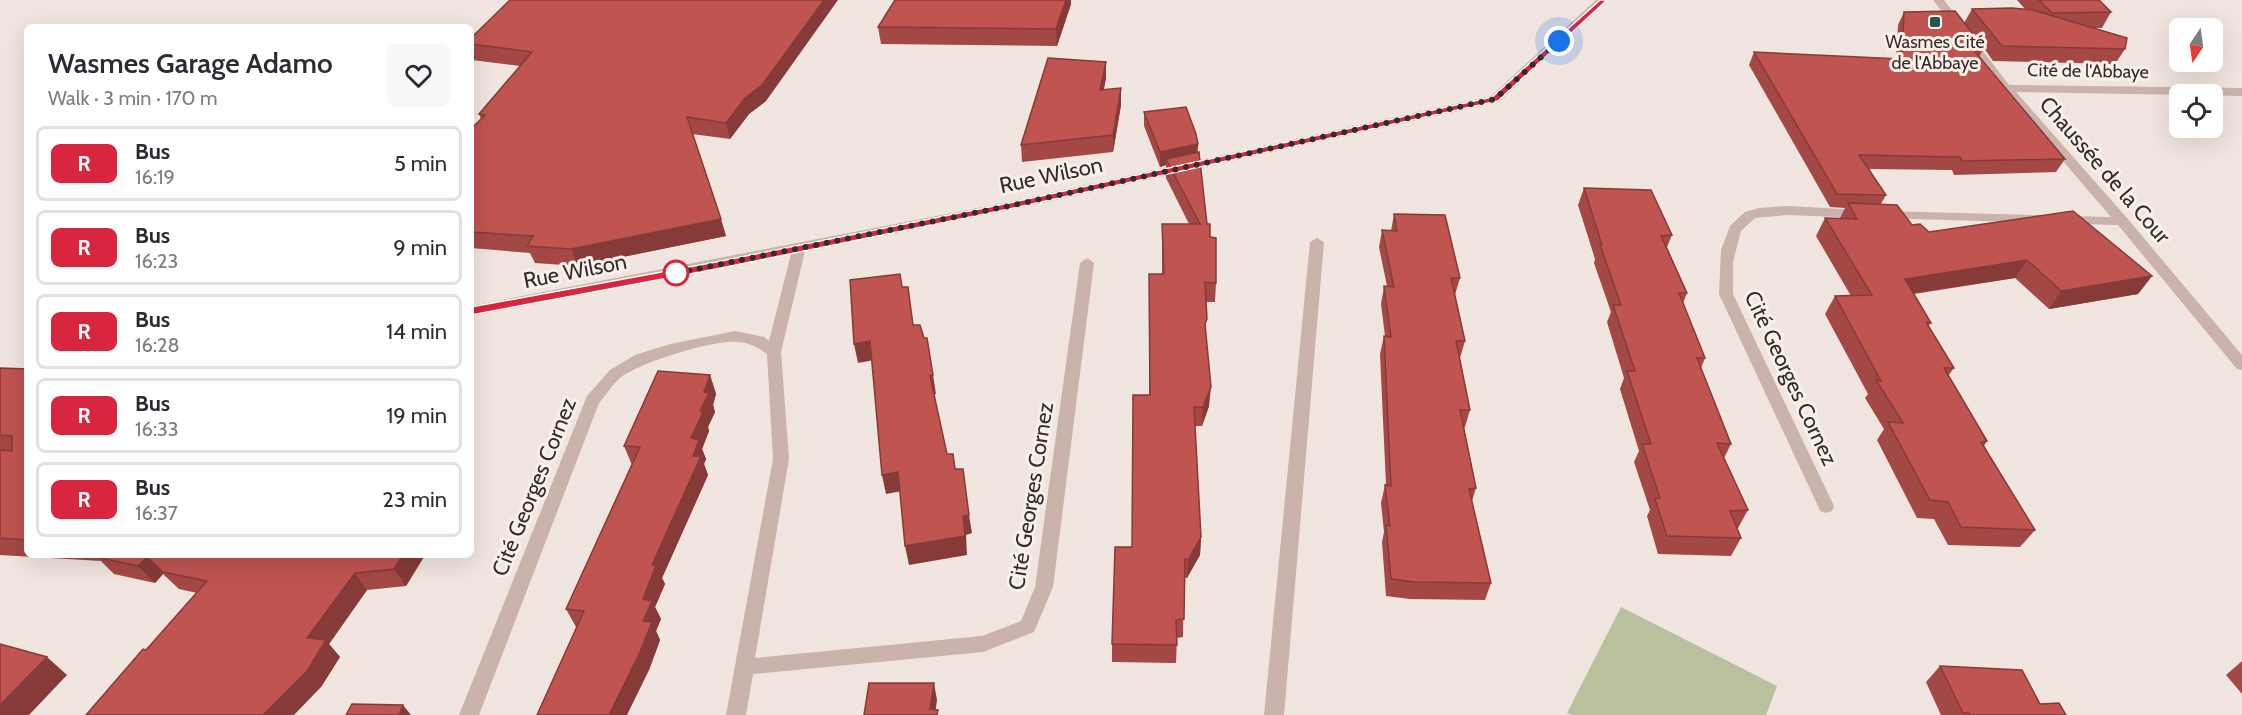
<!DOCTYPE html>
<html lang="en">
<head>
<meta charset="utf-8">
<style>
	body { margin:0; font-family:Cabin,sans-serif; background:#f7f7f7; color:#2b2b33; height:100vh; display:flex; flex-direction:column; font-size:22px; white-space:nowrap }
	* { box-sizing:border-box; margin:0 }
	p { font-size:20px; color:#7c7c81 }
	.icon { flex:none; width:33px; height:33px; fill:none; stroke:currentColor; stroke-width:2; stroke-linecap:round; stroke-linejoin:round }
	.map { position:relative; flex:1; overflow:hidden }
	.side { position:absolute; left:24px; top:24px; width:450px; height:534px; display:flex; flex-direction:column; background:#fff; border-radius:9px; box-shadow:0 6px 24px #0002 }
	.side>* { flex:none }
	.badge { padding:0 12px; border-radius:9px; font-size:21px; line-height:39px }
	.needle { width:39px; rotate:193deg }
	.fabs { position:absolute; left:2169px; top:18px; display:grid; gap:12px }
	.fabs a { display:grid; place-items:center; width:54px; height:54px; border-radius:9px; background:#fff; box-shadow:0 6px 24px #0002; font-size:30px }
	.you { position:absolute; width:30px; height:30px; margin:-15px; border:4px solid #fff; border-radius:50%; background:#1a73e8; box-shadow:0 0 0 9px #1a73e833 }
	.map>.badge { position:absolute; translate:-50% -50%; box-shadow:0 0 0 3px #fff }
	.round { display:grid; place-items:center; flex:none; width:63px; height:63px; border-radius:9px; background:#f7f7f7 }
	.overview { display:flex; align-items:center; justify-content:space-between; height:102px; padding:0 24px }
	h1 { font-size:28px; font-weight:600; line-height:45px }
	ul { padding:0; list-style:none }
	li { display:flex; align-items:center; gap:18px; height:75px; margin:0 12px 9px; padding:0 12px; border:3px solid #e1e1e2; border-radius:9px }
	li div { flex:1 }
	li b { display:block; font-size:22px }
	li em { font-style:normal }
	li .badge { min-width:66px; font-weight:700; text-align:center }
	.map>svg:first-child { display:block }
</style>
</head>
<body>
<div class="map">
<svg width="2242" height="715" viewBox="0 0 2242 715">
	<rect width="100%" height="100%" fill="#f1e5df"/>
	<polygon fill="#bbc09f" points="1621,607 1777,686 1766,715 1572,715 1567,713"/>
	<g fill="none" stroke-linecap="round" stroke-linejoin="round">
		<g fill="#c9b3ab" fill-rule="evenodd">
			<path d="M1596,0H1607L1499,102L1014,209L805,251L781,352L789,459L755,658L982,636L1021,621L1035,587L1080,263L1087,258L1094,263L1053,587L1034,632L983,652L753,674L746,715H726L773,459L767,354C757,347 750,343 738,342C715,339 638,363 620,378C612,385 606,395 599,403L479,715H459L587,396L610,370L635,355L670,344L735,331L764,337L769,341L791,254L471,316V306L1014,201L1491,96Z"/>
			<polygon points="1933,0 1944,0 2009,85 2242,88 2242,96 2016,92 2127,218 2242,355 2242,370 2237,369 2118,225 1880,218 1878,215 1880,212 1885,211 2111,217 2002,90"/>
			<polygon points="1787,206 1861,210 1868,214 1861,218 1787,215 1755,218 1741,231 1733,262 1733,294 1834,506 1832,511 1826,513 1820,511 1818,506 1719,294 1721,250 1730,226 1745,212 1759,208"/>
			<polygon points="1317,238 1324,242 1284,715 1264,715 1310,242"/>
		</g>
	</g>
	<g fill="#a44845">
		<polygon points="2017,0 2099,0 2111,12 2102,28 2093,28 2125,49 2115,64 1993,61 1984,48 1979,57 2065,159 2056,172 1954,175 1952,170 1868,169 1886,195 1881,204 1912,225 1929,232 2152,276 2138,294 2049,309 2015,278 1914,294 1931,323 1928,326 1954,368 1948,376 1987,441 1984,446 2035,530 2020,547 1948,545 1934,519 1917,518 1877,440 1884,429 1865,398 1868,394 1825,314 1835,296 1851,296 1816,236 1825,218 1840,218 1845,208 1830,207 1749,65 1754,52 1896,59 1898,25 1904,12 1964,23 1972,9 2025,9"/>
		<polygon points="1071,4 1057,46 881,44 878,27"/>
		<polygon points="471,38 766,101 749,114 730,139 692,134 726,236 578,266 535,263 530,253 471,248 471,129 481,119 479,114 520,66 472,60 471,58"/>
		<polygon points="1106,62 1106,78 1104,89 1121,105 1113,152 1022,162 1021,145"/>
		<polygon points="1144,112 1198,144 1197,153 1216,283 1215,302 1206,302 1206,337 1209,406 1202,426 1195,426 1201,537 1200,555 1187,578 1184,578 1183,637 1177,638 1176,663 1112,662 1112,644 1132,547 1149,395 1149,274 1162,274 1162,224 1189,224 1166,178 1166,165 1160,167 1144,126"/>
		<polygon points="1584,188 1672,235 1667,247 1687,293 1683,303 1705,358 1701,368 1731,444 1724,458 1748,510 1738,528 1737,528 1741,538 1731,556 1658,554 1647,516 1650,510 1634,462 1639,451 1620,389 1624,378 1607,322 1611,312 1594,263 1595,259 1578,205"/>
		<polygon points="1394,214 1460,278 1455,295 1465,341 1460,358 1470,410 1465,427 1464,428 1476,488 1472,501 1491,583 1485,600 1410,599 1386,596 1382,542 1384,532 1381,503 1385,485 1386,485 1380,354 1384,336 1385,336 1381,304 1384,286 1387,286 1379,247 1382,230 1391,231"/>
		<polygon points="0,368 27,369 27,555 425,555 406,586 367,590 329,644 340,657 321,687 146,650 197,593 179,589 163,574 155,583 114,574 101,561 0,555"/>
		<polygon points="710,375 716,394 713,405 715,412 708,427 709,431 702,449 706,459 704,464 708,475 662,578 665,584 655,607 661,619 656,631 660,640 649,670 576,627 566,609 632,465 624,446"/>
		<polygon points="2242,661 2242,694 2226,675"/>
		<polygon points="1940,666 2040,704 2066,715 1941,715 1926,682"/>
	</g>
	<g fill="#863b38">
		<polygon points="824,0 838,0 766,101 749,114 730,139 726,123"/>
		<polygon points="1066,0 1071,0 1071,4 1057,46 1056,29"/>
		<polygon points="1106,62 1106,78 1100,106 1100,90"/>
		<polygon points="1121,88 1121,105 1113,152 1113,135"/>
		<polygon points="1198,144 1197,158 1166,159 1166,165 1160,167 1160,152"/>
		<polygon points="721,219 726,236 578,266 571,249"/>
		<polygon points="2027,260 2015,278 1895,296 1905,279"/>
		<polygon points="2152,276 2138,294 2049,309 2061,291"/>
		<polygon points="870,341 874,360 858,363 854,344"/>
		<polygon points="710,375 716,394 713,405 715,412 708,427 709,431 702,449 706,459 704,464 708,475 662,578 665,584 655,607 661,619 656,631 660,640 649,670 627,715 609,715 643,621 643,599 652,565 693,456 691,438 704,392"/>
		<polygon points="933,375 936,394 933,395 930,376"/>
		<polygon points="1211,387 1209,406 1202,426 1203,407"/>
		<polygon points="898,472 902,491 886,494 882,475"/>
		<polygon points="969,515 972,533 966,535 967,555 909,565 905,546 963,516"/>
		<polygon points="1201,537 1200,555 1187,578 1188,560"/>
		<polygon points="403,555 425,555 406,586 394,569"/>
		<polygon points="147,557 163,574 155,583 138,566"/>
		<polygon points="355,573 367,590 329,644 340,657 321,687 294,715 263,715 307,638"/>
		<polygon points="47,657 67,675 29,715 0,715 0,705"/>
		<polygon points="934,683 937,700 935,715 930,709"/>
		<polygon points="403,705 411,715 399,715"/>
	</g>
	<g fill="#bf5450" stroke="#863b38" stroke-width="1.5">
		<polygon points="510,0 824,0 762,85 745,98 726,123 687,117 721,219 571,249 527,246 533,236 471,232 471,129 485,115 479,114 532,52 471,44 471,38"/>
		<polygon points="895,0 1066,0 1056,29 878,27"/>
		<polygon points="2039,0 2099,0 2111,12 2052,13"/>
		<polygon points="2012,8 2033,10 2127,38 2125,49 2002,46 1972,9"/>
		<polygon points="1955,11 1984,48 1971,47 2065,159 1962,161 1960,157 1859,155 1886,195 1837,194 1754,52 1902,59 1904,12"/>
		<polygon points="1048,58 1106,62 1100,90 1121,88 1113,135 1021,145"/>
		<polygon points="1186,107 1196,134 1198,144 1160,152 1144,112"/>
		<polygon points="1199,152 1207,224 1210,224 1210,237 1216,238 1216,283 1205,282 1207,319 1205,324 1211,387 1203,407 1194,407 1201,537 1188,560 1185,559 1184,619 1176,620 1177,645 1112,644 1115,547 1132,547 1133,395 1150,395 1149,274 1164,274 1162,224 1200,224 1166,159"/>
		<polygon points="1584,188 1651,190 1672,235 1661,236 1687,293 1679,293 1705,358 1697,358 1731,444 1717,443 1748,510 1730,511 1741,538 1667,536 1655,499 1660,498 1642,444 1651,444 1627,371 1635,371 1613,305 1621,305 1600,245 1602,245"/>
		<polygon points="1848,203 1897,205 1912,225 1920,224 1929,232 2073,211 2152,276 2061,291 2027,260 1905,279 1931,323 1926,322 1954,368 1944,368 1987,441 1981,442 2035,530 1961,527 1948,502 1930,500 1888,422 1903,423 1876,380 1881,381 1835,296 1872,295 1825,218 1857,219"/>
		<polygon points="1394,214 1445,215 1460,278 1451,278 1465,341 1456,341 1470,410 1460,410 1476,488 1469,489 1491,583 1415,582 1391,579 1386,525 1390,526 1385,485 1391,486 1384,336 1391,337 1384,286 1394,287 1382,230 1397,231"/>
		<polygon points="900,274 902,287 908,287 913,325 920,325 924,338 927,338 933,375 930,376 947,454 953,454 955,469 963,469 969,515 963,516 965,536 905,546 898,472 882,475 870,341 854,344 850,280"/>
		<polygon points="0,368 27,369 27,540 0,538 0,450 12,451 12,436 0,435"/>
		<polygon points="658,371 710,375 704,392 709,393 700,411 703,412 691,438 699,440 693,456 701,456 652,565 656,565 643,599 652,601 643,621 652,622 640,652 609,715 537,715 584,611 566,609 640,447 624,446"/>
		<polygon points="99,555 403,555 394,569 355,573 307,638 326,640 307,671 263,715 86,715 143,649 146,650 207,581 163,572 147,557 138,566 97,557"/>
		<polygon points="0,644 47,657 0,705"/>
		<polygon points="1940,666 2022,670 2040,704 2059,703 2066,715 1970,715 1969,713 1963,713"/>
		<polygon points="869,683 934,683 930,709 938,710 937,715 864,715"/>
		<polygon points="352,704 403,705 399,715 346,715"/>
	</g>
	<polygon fill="#d7263d" stroke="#fff" stroke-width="1.5" points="1600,0 1607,0 1498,101 1014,208 716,269 471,315 465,311 471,307 716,262 1014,202 1492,97"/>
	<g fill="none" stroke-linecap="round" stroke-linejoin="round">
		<polyline stroke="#372b2a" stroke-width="6" stroke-dasharray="0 10.8" points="676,273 672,274 1014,205 1495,99 1559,41"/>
	</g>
	<rect fill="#22564f" stroke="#f9f0eb" stroke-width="2" x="1929" y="16" width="12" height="12" rx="3"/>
	<circle fill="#fff" stroke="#d7263d" stroke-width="3" cx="676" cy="273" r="12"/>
	<g text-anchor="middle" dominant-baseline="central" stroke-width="6" stroke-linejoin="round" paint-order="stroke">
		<g font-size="18" fill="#372b2a" stroke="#f9f0eb">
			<text x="1935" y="42">Wasmes Cité<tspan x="1935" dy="21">de l'Abbaye</tspan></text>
		</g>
		<g font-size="18" fill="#372b2a" stroke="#f9f0eb">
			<text transform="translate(2088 71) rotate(1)">Cité de l'Abbaye</text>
		</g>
		<g font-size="22" fill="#372b2a" stroke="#f9f0eb">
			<text transform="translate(2105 170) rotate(49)">Chaussée de la Cour</text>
			<text transform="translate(1051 175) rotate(-12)">Rue Wilson</text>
			<text transform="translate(575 271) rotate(-11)">Rue Wilson</text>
			<text transform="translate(1791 378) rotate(65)">Cité Georges Cornez</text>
			<text transform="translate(534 487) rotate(-68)">Cité Georges Cornez</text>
			<text transform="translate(1031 496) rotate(-81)">Cité Georges Cornez</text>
		</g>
	</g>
</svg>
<div class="fabs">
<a><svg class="needle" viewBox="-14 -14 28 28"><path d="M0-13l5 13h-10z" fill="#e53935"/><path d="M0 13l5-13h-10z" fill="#7c7c81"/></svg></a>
<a><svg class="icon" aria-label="locate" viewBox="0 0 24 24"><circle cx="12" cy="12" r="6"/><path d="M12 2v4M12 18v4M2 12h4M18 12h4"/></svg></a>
</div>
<div class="you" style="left:1559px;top:41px"></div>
<section class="side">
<div class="overview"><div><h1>Wasmes Garage Adamo</h1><p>Walk · 3 min · 170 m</p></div><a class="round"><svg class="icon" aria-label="heart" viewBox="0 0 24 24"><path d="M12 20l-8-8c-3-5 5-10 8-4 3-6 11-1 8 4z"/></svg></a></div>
<ul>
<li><span class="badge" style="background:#d7263d;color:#fff">R</span><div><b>Bus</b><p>16:19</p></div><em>5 min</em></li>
<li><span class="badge" style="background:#d7263d;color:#fff">R</span><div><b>Bus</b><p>16:23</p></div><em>9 min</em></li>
<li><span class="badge" style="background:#d7263d;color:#fff">R</span><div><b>Bus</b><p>16:28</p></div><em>14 min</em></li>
<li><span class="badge" style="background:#d7263d;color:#fff">R</span><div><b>Bus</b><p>16:33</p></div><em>19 min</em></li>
<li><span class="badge" style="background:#d7263d;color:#fff">R</span><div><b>Bus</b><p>16:37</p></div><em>23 min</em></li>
</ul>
</section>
</div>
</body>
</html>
